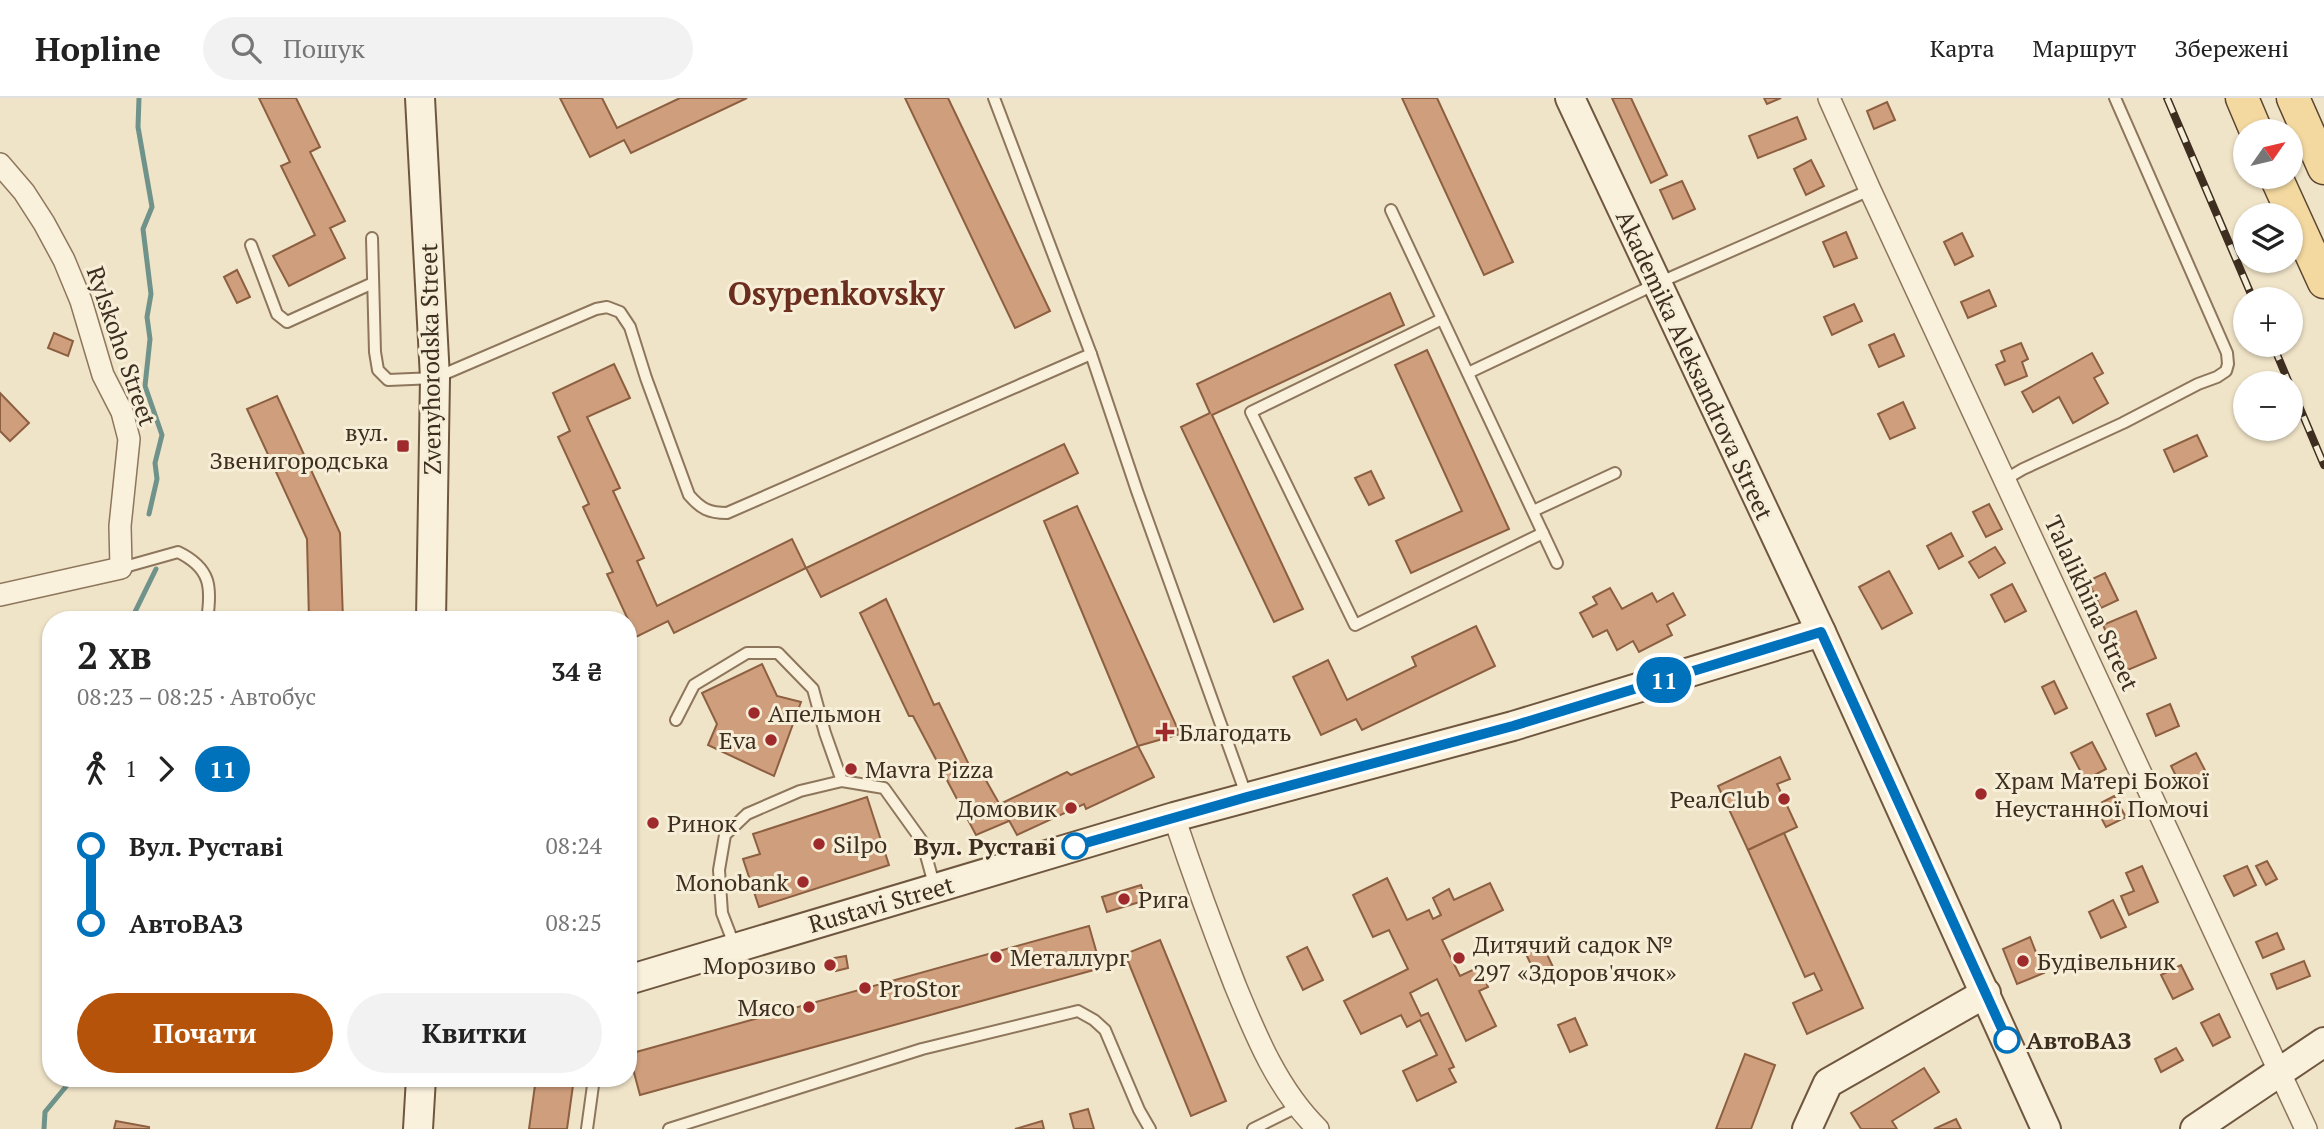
<!DOCTYPE html>
<html lang="uk">
<head>
<meta charset="utf-8">
<style>
	body { margin:0; font-family:"PT Serif",serif; background:#f2f2f2; color:#222; height:100vh; display:flex; flex-direction:column; font-size:26px; white-space:nowrap }
	* { box-sizing:border-box; margin:0 }
	p { font-size:23px; color:#767676 }
	.icon { flex:none; width:38px; height:38px; fill:none; stroke:currentColor; stroke-width:2; stroke-linecap:round; stroke-linejoin:round }
	.map { position:relative; flex:1; overflow:hidden }
	.side { position:absolute; left:42px; top:513px; width:595px; height:476px; display:flex; flex-direction:column; background:#fff; border-radius:28px; box-shadow:0 2px 5px #0004 }
	.side>* { flex:none }
	.badge { padding:0 14px; border-radius:23px; font-size:24px; line-height:46px }
	.needle { width:46px; rotate:56deg }
	.fabs { position:absolute; left:2233px; top:21px; display:grid; gap:14px }
	.fabs a { display:grid; place-items:center; width:70px; height:70px; border-radius:50%; background:#fff; box-shadow:0 2px 5px #0004; font-size:35px }
	.map>.badge { position:absolute; translate:-50% -50%; box-shadow:0 0 0 4px #fff }
	.legs { display:flex; align-items:center; gap:10px; height:77px; padding:0 35px; font-size:23px }
	.legs p { margin-inline-start:auto }
	.head { display:flex; align-items:center; justify-content:space-between; height:119px; padding:0 35px }
	h1 { font-size:38px; font-weight:800; line-height:52px }
	.primary-button { display:flex; gap:14px; margin-top:auto; padding:14px 35px }
	.primary-button a { flex:1; height:80px; border-radius:42px; background:#b45309; color:#fff; font-size:28px; font-weight:800; line-height:80px; text-align:center }
	.primary-button a+a { background:#f2f2f2; color:#222 }
	ul { padding:0 35px; list-style:none }
	li { display:flex; align-items:center; gap:24px; height:77px; font-size:26px }
	li i { display:grid; place-items:center; width:10px; height:100%; margin:0 9px; background:currentColor }
	li i::after { content:''; width:18px; height:18px; margin:-9px; border:5px solid; border-radius:50%; background:#fff }
	li p { margin-inline-start:auto }
	li:first-child i { background:linear-gradient(#0000 50%,currentColor 0) }
	li:last-child i { background:linear-gradient(currentColor 50%,#0000 0) }
	header { display:flex; align-items:center; gap:42px; box-sizing:border-box; height:98px; padding:0 35px; background:#fff; border-bottom:2px solid #e0e0e0 }
	header strong { font-size:33px }
	nav { display:flex; gap:38px; margin-inline-start:auto; font-size:24px }
	.search { width:490px; height:63px; background:#f2f2f2; display:flex; align-items:center; gap:18px; box-sizing:border-box; padding:0 24px; border-radius:38px; color:#767676; font-size:26px }
	.map>svg:first-child { display:block }
</style>
</head>
<body>
<header>
<strong>Hopline</strong>
<div class="search"><svg class="icon" aria-label="search" viewBox="0 0 24 24"><circle cx="10" cy="10" r="6"/><path d="M15 15l6 6"/></svg>Пошук</div>
<nav><a>Карта</a><a>Маршрут</a><a>Збережені</a></nav>
</header>
<div class="map">
<svg width="2324" height="1031" viewBox="0 0 2324 1031">
	<rect width="100%" height="100%" fill="#f0e4c8"/>
	<g fill="none" stroke-linecap="round" stroke-linejoin="round">
		<g stroke="#6f938a" stroke-width="5">
			<polyline points="139,0 138,29 152,109 143,131 151,196 147,219 150,241 145,288 162,337 155,365 157,381 149,416"/>
			<polyline points="131,522 156,471"/>
			<polyline points="44,1031 45,1014 73,980"/>
		</g>
	</g>
	<g fill="#cf9f7d" stroke="#8d5f41" stroke-width="2">
		<polygon points="259,0 296,0 320,49 310,54 345,123 330,130 345,160 289,188 273,158 315,137 281,68 290,64"/>
		<polygon points="560,0 602,0 617,30 680,0 747,0 631,55 624,42 590,59"/>
		<polygon points="905,0 948,0 1050,213 1015,230"/>
		<polygon points="1402,0 1437,0 1513,164 1484,177"/>
		<polygon points="1612,0 1631,0 1667,77 1651,85"/>
		<polygon points="1764,0 1781,0 1767,6"/>
		<polygon points="1887,4 1895,22 1874,31 1867,13"/>
		<polygon points="1797,19 1806,41 1758,60 1749,38"/>
		<polygon points="1811,62 1824,88 1806,97 1794,71"/>
		<polygon points="1682,83 1695,111 1673,121 1660,92"/>
		<polygon points="1846,134 1857,160 1834,169 1823,144"/>
		<polygon points="1962,135 1973,158 1955,167 1944,144"/>
		<polygon points="237,172 250,199 237,205 224,179"/>
		<polygon points="1989,192 1996,208 1968,220 1961,204"/>
		<polygon points="1390,195 1404,227 1212,317 1303,511 1274,524 1181,329 1210,315 1197,286"/>
		<polygon points="1854,206 1862,223 1832,237 1824,219"/>
		<polygon points="54,235 73,243 68,258 48,250"/>
		<polygon points="1894,236 1904,258 1879,269 1869,247"/>
		<polygon points="2021,245 2028,261 2022,264 2027,278 2005,287 1996,267 2005,263 2001,253"/>
		<polygon points="1427,252 1509,431 1411,475 1396,443 1462,413 1395,267"/>
		<polygon points="2092,255 2103,275 2094,280 2108,305 2073,325 2059,299 2033,314 2022,294"/>
		<polygon points="614,266 630,300 587,319 620,390 613,393 644,460 637,463 657,508 792,441 806,470 674,535 668,523 636,539 607,476 613,474 583,409 589,406 558,339 570,333 553,295"/>
		<polygon points="0,295 29,325 10,343 0,333"/>
		<polygon points="277,298 340,435 343,522 309,522 307,441 247,311"/>
		<polygon points="1903,304 1915,330 1890,341 1878,316"/>
		<polygon points="2197,337 2207,358 2174,374 2164,352"/>
		<polygon points="1064,346 1078,375 821,499 806,470"/>
		<polygon points="1371,373 1384,400 1369,407 1355,380"/>
		<polygon points="1989,406 2002,431 1986,439 1973,414"/>
		<polygon points="1077,408 1180,636 1138,648 1044,423"/>
		<polygon points="1951,435 1963,458 1939,471 1927,448"/>
		<polygon points="1995,449 2005,465 1979,480 1969,464"/>
		<polygon points="1889,473 1912,515 1882,531 1859,489"/>
		<polygon points="2105,475 2118,502 2101,510 2088,483"/>
		<polygon points="2012,486 2026,513 2005,524 1991,497"/>
		<polygon points="1610,490 1622,511 1652,495 1657,504 1673,495 1685,517 1667,527 1672,537 1639,554 1633,543 1617,552 1607,532 1593,539 1580,515 1597,506 1593,499"/>
		<polygon points="886,501 934,607 939,605 972,673 979,670 1009,723 976,737 913,618 909,618 860,515"/>
		<polygon points="2136,513 2156,560 2123,574 2103,527"/>
		<polygon points="1476,528 1495,568 1362,632 1356,621 1321,637 1293,579 1328,562 1347,602 1416,568 1412,559"/>
		<polygon points="762,566 777,598 801,604 774,678 708,647 717,626 702,595"/>
		<polygon points="2054,583 2067,610 2055,616 2042,589"/>
		<polygon points="2170,606 2179,628 2156,638 2147,616"/>
		<polygon points="2092,644 2106,671 2085,682 2071,655"/>
		<polygon points="1138,648 1154,679 1086,711 1084,706 1017,737 1000,706 1067,674 1071,677"/>
		<polygon points="2196,655 2208,678 2182,690 2171,668"/>
		<polygon points="1780,659 1790,681 1777,686 1797,729 1748,752 1718,688"/>
		<polygon points="2114,698 2126,719 2106,729 2095,708"/>
		<polygon points="867,699 889,767 759,809 743,761 760,756 753,736"/>
		<polygon points="1784,735 1863,910 1807,936 1793,905 1822,892 1814,875 1805,879 1748,752"/>
		<polygon points="2267,763 2277,781 2266,787 2256,768"/>
		<polygon points="2142,768 2158,804 2129,817 2121,798 2134,793 2126,775"/>
		<polygon points="2247,768 2256,787 2234,798 2224,778"/>
		<polygon points="1387,780 1407,822 1429,812 1433,821 1441,817 1433,800 1449,791 1454,802 1490,785 1503,812 1442,842 1460,878 1479,869 1488,889 1479,893 1496,928 1466,943 1437,881 1410,895 1421,918 1428,915 1454,969 1449,971 1456,984 1417,1003 1403,973 1437,957 1420,922 1407,929 1401,917 1361,936 1344,903 1408,871 1389,832 1373,839 1353,797"/>
		<polygon points="1141,787 1146,802 1107,814 1102,799"/>
		<polygon points="2113,802 2126,829 2101,840 2089,814"/>
		<polygon points="1089,828 1101,870 640,997 629,956"/>
		<polygon points="2277,835 2284,851 2263,860 2256,844"/>
		<polygon points="2030,839 2044,875 2017,886 2003,851"/>
		<polygon points="1160,842 1226,1003 1191,1018 1125,856"/>
		<polygon points="1542,846 1554,871 1537,879 1525,854"/>
		<polygon points="1307,849 1323,882 1303,892 1287,859"/>
		<polygon points="846,858 848,870 836,873 834,860"/>
		<polygon points="2304,863 2310,878 2277,891 2271,876"/>
		<polygon points="2181,867 2193,891 2173,901 2161,877"/>
		<polygon points="2219,916 2230,939 2213,948 2201,925"/>
		<polygon points="1575,920 1587,947 1570,954 1558,927"/>
		<polygon points="2176,950 2183,962 2161,974 2155,961"/>
		<polygon points="1745,956 1775,967 1751,1031 1716,1031"/>
		<polygon points="1924,970 1939,994 1892,1023 1897,1031 1861,1031 1851,1015"/>
		<polygon points="536,980 574,980 567,1031 529,1031"/>
		<polygon points="1088,1011 1094,1031 1074,1031 1070,1016"/>
		<polygon points="1956,1021 1961,1031 1934,1031"/>
		<polygon points="116,1023 149,1029 149,1031 114,1031"/>
		<polygon points="1042,1023 1044,1031 1015,1031"/>
	</g>
	<g fill="none" stroke-linecap="round" stroke-linejoin="round">
		<defs>
			<g id="lane">
				<polyline points="994,0 1091,256 1137,393 1247,699"/>
				<polyline points="1391,112 1557,465"/>
				<path d="M372,140L375,254L378,272L388,282L435,280L596,211L607,209L620,214L630,229L646,280L689,397C701,411 709,415 727,415L1091,256"/>
				<polyline points="251,147 277,216 287,224 373,185"/>
				<polyline points="1442,221 1251,314 1355,527 1543,435"/>
				<polyline points="1468,275 1656,186 1870,92"/>
				<polyline points="2006,381 2023,371 2123,325 2198,286 2217,279 2226,273 2228,266 2227,255 2115,0"/>
				<polyline points="1533,413 1615,375"/>
				<path d="M121,470L178,454C211,470 212,489 207,522"/>
				<polyline points="676,622 694,587 747,555 778,555 813,591 825,635 842,683"/>
				<polyline points="735,849 722,815 719,772 725,737 747,716 800,693 842,683 884,690 922,743 935,790"/>
				<polyline points="587,1031 594,980"/>
				<polyline points="669,1031 922,951 1078,913 1094,922 1105,932 1139,1012 1150,1031"/>
				<polyline points="1253,1031 1297,1009"/>
			</g>
			<g id="street">
				<polyline points="1829,0 1870,92 2306,1031"/>
				<polyline points="0,66 24,94 44,125 64,162 81,203 103,277 122,314 129,341 120,428 121,470 0,497"/>
				<path d="M1174,719C1193,776 1213,831 1235,887C1256,938 1278,992 1318,1031"/>
			</g>
			<g id="secondary">
				<polyline points="420,0 435,280 431,522"/>
				<polyline points="1570,0 1821,534 2046,1031"/>
				<polyline points="628,882 1174,719 1513,628 1821,534"/>
				<polyline points="418,1031 421,980"/>
				<polyline points="1807,1031 1828,985 1986,895"/>
				<polyline points="2195,1031 2324,944"/>
			</g>
			<g id="primary">
				<polyline points="2242,0 2256,33"/>
				<polyline points="2293,0 2324,70"/>
				<polyline points="2276,79 2324,184"/>
			</g>
		</defs>
		<use href="#lane" stroke="#8d765c" stroke-width="14"/>
		<use href="#street" stroke="#8d765c" stroke-width="24"/>
		<use href="#secondary" stroke="#6f573f" stroke-width="32"/>
		<use href="#primary" stroke="#5b4430" stroke-width="35"/>
		<use href="#lane" stroke="#faf1dc" stroke-width="10"/>
		<use href="#street" stroke="#faf1dc" stroke-width="21"/>
		<use href="#secondary" stroke="#faf1dc" stroke-width="28"/>
		<use href="#primary" stroke="#f3d9a0" stroke-width="32"/>
		<defs>
			<g id="rail">
				<polyline points="2167,0 2253,201"/>
				<polyline points="2273,247 2289,285"/>
				<polyline points="2291,289 2324,367"/>
			</g>
		</defs>
		<use href="#rail" stroke="#3d2e20" stroke-width="8"/>
		<use href="#rail" stroke="#f7eed8" stroke-width="5" stroke-dasharray="16" stroke-linecap="butt"/>
	</g>
	<g fill="none" stroke-linecap="round" stroke-linejoin="round">
		<defs>
			<polyline id="line-1" points="1075,748 1247,699 1513,628 1821,534 2007,942"/>
		</defs>
		<use href="#line-1" stroke="#fff" stroke-width="16"/>
		<use href="#line-1" stroke="#0072bc" stroke-width="10"/>
	</g>
	<g fill="#9e2a2b" stroke="#f7eed8" stroke-width="2.5">
		<rect x="396" y="341" width="14" height="14" rx="3.5"/>
		<circle cx="754" cy="615" r="7"/>
		<path d="M1161.5 623.5h7v7h7v7h-7v7h-7v-7h-7v-7h7z"/>
		<circle cx="771" cy="642" r="7"/>
		<circle cx="851" cy="671" r="7"/>
		<circle cx="1981" cy="696" r="7"/>
		<circle cx="1784" cy="701" r="7"/>
		<circle cx="1071" cy="710" r="7"/>
		<circle cx="653" cy="725" r="7"/>
		<circle cx="819" cy="746" r="7"/>
		<circle cx="803" cy="784" r="7"/>
		<circle cx="1124" cy="801" r="7"/>
		<circle cx="996" cy="859" r="7"/>
		<circle cx="1459" cy="860" r="7"/>
		<circle cx="2023" cy="863" r="7"/>
		<circle cx="830" cy="867" r="7"/>
		<circle cx="865" cy="890" r="7"/>
		<circle cx="809" cy="909" r="7"/>
	</g>
	<g fill="#fff" stroke="#0072bc" stroke-width="3.5">
		<circle cx="1075" cy="748" r="12"/>
		<circle cx="2007" cy="942" r="12"/>
	</g>
	<g text-anchor="middle" dominant-baseline="central" stroke-width="6" stroke-linejoin="round" paint-order="stroke">
		<g font-size="24" fill="#3d2e20" stroke="#f7eed8">
			<text transform="translate(122 248) rotate(71)">Rylskoho Street</text>
			<text transform="translate(430 261) rotate(-91)">Zvenyhorodska Street</text>
			<text transform="translate(1695 267) rotate(65)">Akademika Aleksandrova Street</text>
			<text transform="translate(2092 505) rotate(65)">Talalikhina Street</text>
			<text transform="translate(881 806) rotate(-16)">Rustavi Street</text>
		</g>
		<g font-size="24" fill="#3d2e20" stroke="#f7eed8" text-anchor="start">
			<text x="389" y="334" text-anchor="end">вул.<tspan x="389" dy="28">Звенигородська</tspan></text>
			<text x="768" y="615">Апельмон</text>
			<text x="1179" y="634">Благодать</text>
			<text x="757" y="642" text-anchor="end">Eva</text>
			<text x="865" y="671">Mavra Pizza</text>
			<text x="1995" y="682">Храм Матері Божої<tspan x="1995" dy="28">Неустанної Помочі</tspan></text>
			<text x="1770" y="701" text-anchor="end">РеалClub</text>
			<text x="1057" y="710" text-anchor="end">Домовик</text>
			<text x="667" y="725">Ринок</text>
			<text x="833" y="746">Silpo</text>
			<text x="789" y="784" text-anchor="end">Monobank</text>
			<text x="1138" y="801">Рига</text>
			<text x="1473" y="846">Дитячий садок №<tspan x="1473" dy="28">297 «Здоров'ячок»</tspan></text>
			<text x="1010" y="859">Металлург</text>
			<text x="2037" y="863">Будівельник</text>
			<text x="816" y="867" text-anchor="end">Морозиво</text>
			<text x="879" y="890">ProStor</text>
			<text x="795" y="909" text-anchor="end">Мясо</text>
		</g>
		<g font-size="24" font-weight="bold" fill="#3d2e20" stroke="#f7eed8" text-anchor="end">
			<text x="1056" y="748">Вул. Руставі</text>
			<text x="2026" y="942" text-anchor="start">АвтоВАЗ</text>
		</g>
		<g font-size="32" font-weight="bold" fill="#6b2e1e" stroke="#f7eed8">
			<text x="836" y="195">Osypenkovsky</text>
		</g>
	</g>
</svg>
<div class="fabs">
<a><svg class="needle" viewBox="-14 -14 28 28"><path d="M0-13l5 13h-10z" fill="#e53935"/><path d="M0 13l5-13h-10z" fill="#767676"/></svg></a>
<a><svg class="icon" aria-label="layers" viewBox="0 0 24 24"><path d="M12 4l9 5-9 5-9-5zM3 14l9 5 9-5"/></svg></a>
<a>+</a>
<a>−</a>
</div>
<b class="badge" style="left:1664px;top:582px;background:#0072bc;color:#fff">11</b>
<section class="side">
<div class="head"><div><h1>2 хв</h1><p>08:23 – 08:25 · Автобус</p></div><b>34 ₴</b></div>
<div class="legs"><svg class="icon" aria-label="walk" viewBox="0 0 24 24"><circle cx="13" cy="4" r="2"/><path d="M13 8l-2 6 4 7M11 14l-3 7M7 12l3-4h3l4 4"/></svg>1<svg class="icon" aria-label="forward" viewBox="0 0 24 24"><path d="M9 5l7 7-7 7"/></svg><b class="badge" style="background:#0072bc;color:#fff">11</b></div>
<ul>
<li><i style="color:#0072bc"></i><b>Вул. Руставі</b><p>08:24</p></li>
<li><i style="color:#0072bc"></i><b>АвтоВАЗ</b><p>08:25</p></li>
</ul>
<div class="primary-button"><a>Почати</a><a>Квитки</a></div>
</section>
</div>
</body>
</html>
